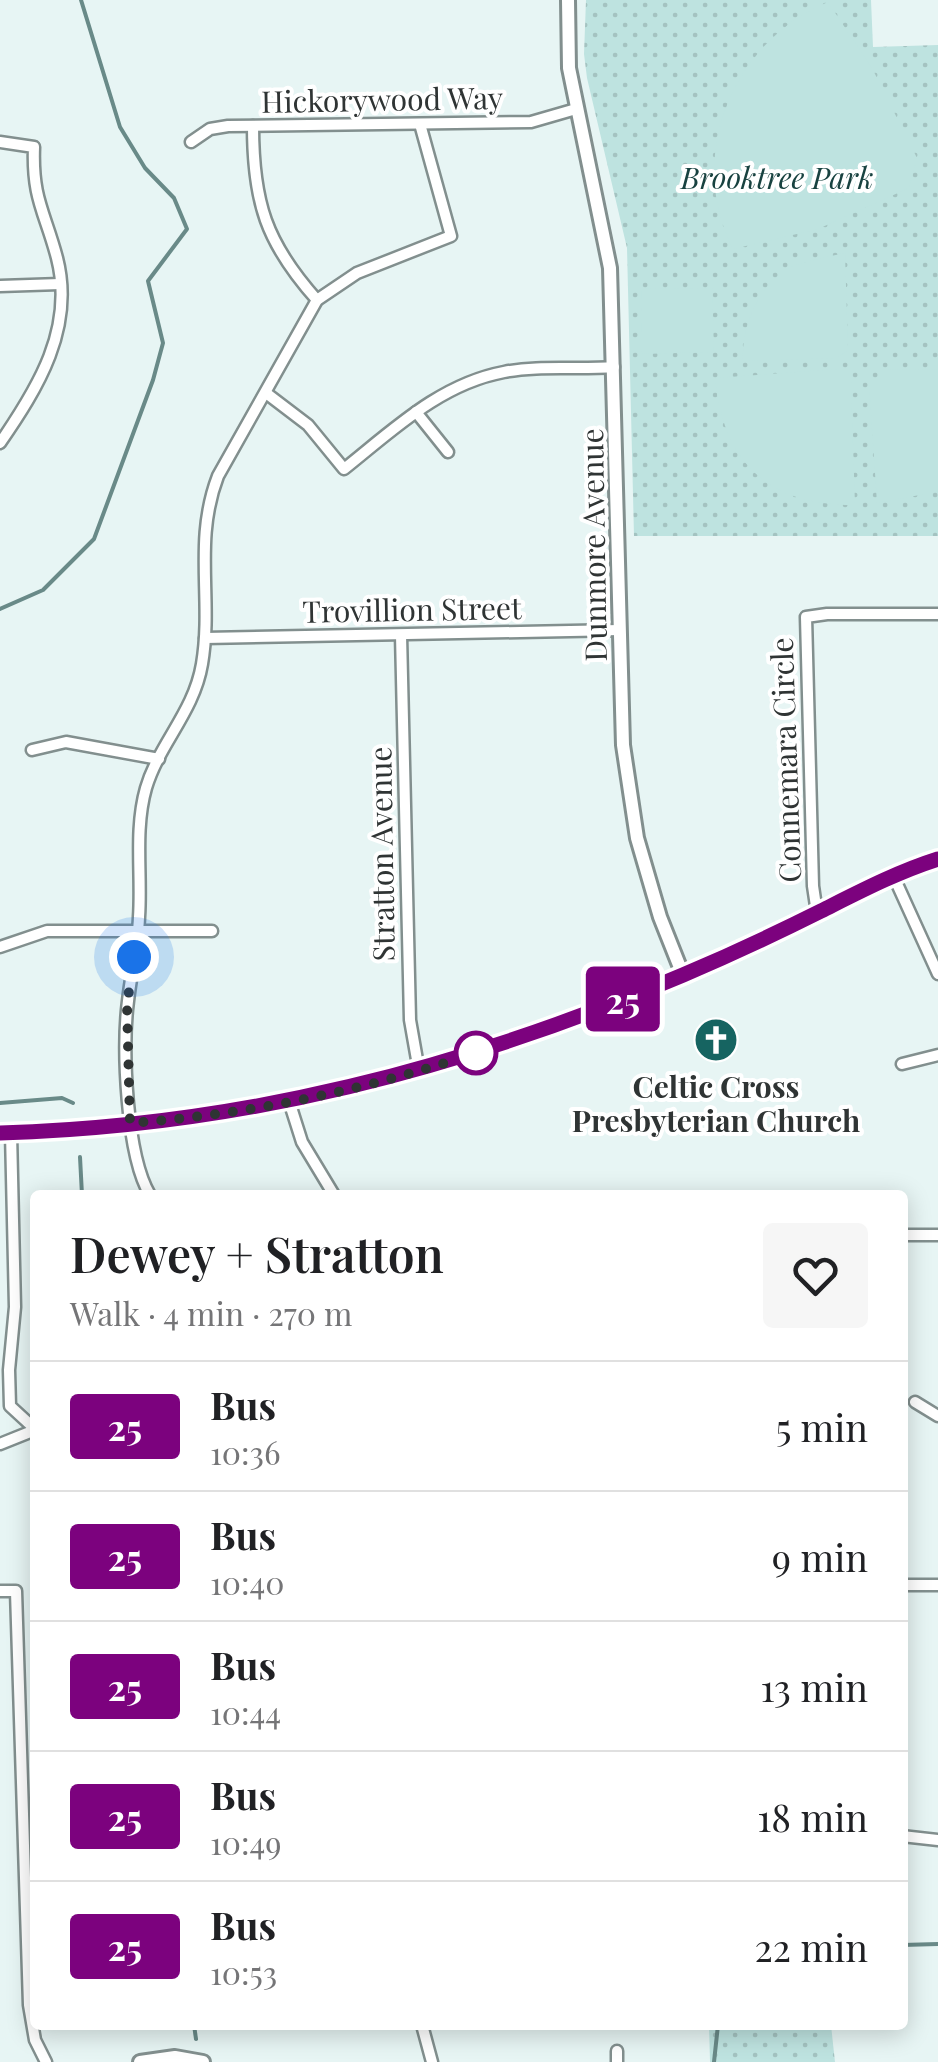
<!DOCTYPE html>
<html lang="en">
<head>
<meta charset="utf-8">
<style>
	body { margin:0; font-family:"Playfair Display",serif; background:#f6f6f6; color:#202124; height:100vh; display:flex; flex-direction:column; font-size:38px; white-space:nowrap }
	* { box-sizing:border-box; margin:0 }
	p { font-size:32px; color:#757577 }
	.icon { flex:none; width:55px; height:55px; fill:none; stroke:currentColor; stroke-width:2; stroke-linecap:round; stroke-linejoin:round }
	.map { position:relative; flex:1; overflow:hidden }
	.panel { position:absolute; left:30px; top:1190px; width:878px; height:840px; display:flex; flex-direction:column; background:#fff; border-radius:10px; box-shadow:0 5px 25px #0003 }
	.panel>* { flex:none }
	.badge { padding:0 20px; border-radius:8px; font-size:35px; line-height:65px }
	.you { position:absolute; width:50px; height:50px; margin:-25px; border:8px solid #fff; border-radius:50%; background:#1a73e8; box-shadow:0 0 0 15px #1a73e833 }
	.map>.badge { position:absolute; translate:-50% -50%; box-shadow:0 0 0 5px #fff }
	.round { display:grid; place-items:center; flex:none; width:105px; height:105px; border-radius:10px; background:#f6f6f6 }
	.headline { display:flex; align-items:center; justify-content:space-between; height:170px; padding:0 40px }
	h1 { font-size:48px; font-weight:600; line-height:75px }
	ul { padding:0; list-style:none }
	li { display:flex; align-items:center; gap:30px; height:130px; padding:0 40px; border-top:2px solid #e0e0e0 }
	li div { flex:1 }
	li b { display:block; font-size:38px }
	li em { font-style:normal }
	li .badge { min-width:110px; font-weight:700; text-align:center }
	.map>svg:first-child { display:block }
</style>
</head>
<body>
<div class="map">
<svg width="938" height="2062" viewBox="0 0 938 2062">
	<defs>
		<pattern id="park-dots" width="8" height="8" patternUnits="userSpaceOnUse" patternTransform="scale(2.5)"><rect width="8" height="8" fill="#bee3e0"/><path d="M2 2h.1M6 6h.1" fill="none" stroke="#a4c3c1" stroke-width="1.8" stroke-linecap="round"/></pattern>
	</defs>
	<rect width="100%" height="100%" fill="#e7f5f4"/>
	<g fill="url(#park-dots)">
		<polygon points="586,0 871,0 873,47 938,45 938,536 634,536 627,248 587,78 584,54"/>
		<polygon points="709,2025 831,2025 835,2062 710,2062"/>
	</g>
	<g fill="#bee3e0">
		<path d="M828,2L873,70L917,158L909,188L818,229L733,249C685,156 733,41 828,2Z"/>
		<path d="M845,253L848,350L837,358L743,361C741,327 759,283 791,267C808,260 828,257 845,253Z"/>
		<polygon points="712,288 714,352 642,354 641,289"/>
		<path d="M838,369L851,382L855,505C769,506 723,463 715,378Z"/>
		<polygon points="887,369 938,370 938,487 925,494 877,503 869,385"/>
	</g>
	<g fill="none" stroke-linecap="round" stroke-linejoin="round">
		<g stroke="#698a88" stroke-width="4">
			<polyline points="0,609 43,590 94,539 153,380 163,343 148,281 187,229 174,198 145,168 120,127 81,0"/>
			<polyline points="0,1103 62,1098 73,1103"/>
			<polyline points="80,1157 82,1195"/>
			<polyline points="902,1945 938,1944"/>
			<polyline points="194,2025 196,2039"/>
			<polyline points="714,2062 718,2025"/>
		</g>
		<defs>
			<g id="minor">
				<path d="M253,126C253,202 266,243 317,300"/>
				<path d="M0,142L34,147C32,199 45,212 57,258C75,328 38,388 0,443"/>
				<polyline points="191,142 210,129 228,126 531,122 576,109"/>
				<polyline points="0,286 60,284"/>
				<path d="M266,393L308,425L344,469C393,430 440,384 504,372C539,365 577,370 614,367"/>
				<polyline points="416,412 448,452"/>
				<polyline points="401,635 410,1020 419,1071"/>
				<polyline points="205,638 620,630"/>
				<polyline points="32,750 66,742 159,759"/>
				<polyline points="893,875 938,974"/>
				<polyline points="817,913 813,886 806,617 827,614 938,614"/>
				<polyline points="0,947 47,931 212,931"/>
				<polyline points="902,1064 938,1055"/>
				<polyline points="289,1101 302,1142 334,1195"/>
				<polyline points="11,1133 15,1307 9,1370 10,1406 35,1429"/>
				<path d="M150,1195C126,1155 122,1048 128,1001C131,973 138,946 139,917C142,875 134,830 146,788C159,744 194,712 202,664C213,599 193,541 218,476L317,300L357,273L451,236L420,124"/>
				<polyline points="902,1235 938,1235"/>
				<polyline points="915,1402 938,1416"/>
				<polyline points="0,1444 35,1430"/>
				<polyline points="902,1585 938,1585"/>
				<polyline points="0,1591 16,1591 29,2005 35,2040 46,2062"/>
				<polyline points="902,1836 938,1840"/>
				<polyline points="422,2025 432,2062"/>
				<polyline points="617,2062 617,2051"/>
			</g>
			<g id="tertiary">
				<polyline points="568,0 569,68 610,268 623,745 637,838 660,917 683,975"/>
				<polyline points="140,2062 175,2057 203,2062"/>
			</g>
			<path id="secondary" d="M0,1133C239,1127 463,1068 683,975C730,956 775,934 821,911C859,892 897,871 938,859"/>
		</defs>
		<use href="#minor" stroke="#828f8e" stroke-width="15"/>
		<use href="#tertiary" stroke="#828f8e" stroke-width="18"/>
		<use href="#secondary" stroke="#828f8e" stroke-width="19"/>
		<use href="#minor" stroke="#fff" stroke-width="10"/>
		<use href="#tertiary" stroke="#fff" stroke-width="12"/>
		<use href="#secondary" stroke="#fff" stroke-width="14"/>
	</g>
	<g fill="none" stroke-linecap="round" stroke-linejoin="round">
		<defs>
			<path id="line" d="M0,1133C242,1126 461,1069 683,975C730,955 775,934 821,911C859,892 897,872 938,859"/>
		</defs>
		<use href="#line" stroke="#fff" stroke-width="22"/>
		<use href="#line" stroke="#7c027e" stroke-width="15"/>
		<path stroke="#2f3434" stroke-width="10" stroke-dasharray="0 18" d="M134,957L127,1005L130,1123C247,1115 366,1090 476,1053"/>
	</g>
	<defs>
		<symbol id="church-disc" viewBox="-11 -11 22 22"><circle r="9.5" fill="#166461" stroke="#fff"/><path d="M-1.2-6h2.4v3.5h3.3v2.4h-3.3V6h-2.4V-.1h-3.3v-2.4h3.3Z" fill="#fff"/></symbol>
	</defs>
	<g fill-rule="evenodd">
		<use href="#church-disc" x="691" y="1015" width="50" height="50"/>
	</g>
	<circle fill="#fff" stroke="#7c027e" stroke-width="5" cx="476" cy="1053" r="20"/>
	<g text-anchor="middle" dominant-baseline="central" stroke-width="8" stroke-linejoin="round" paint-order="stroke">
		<g font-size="30" fill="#2f3434" stroke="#fff">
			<text transform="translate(382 99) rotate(-1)">Hickorywood Way</text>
			<text transform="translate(593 545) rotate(-91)">Dunmore Avenue</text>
			<text transform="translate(412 609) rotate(-1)">Trovillion Street</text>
			<text transform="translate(785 760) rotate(-92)">Connemara Circle</text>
			<text transform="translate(381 854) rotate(-91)">Stratton Avenue</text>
		</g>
		<g font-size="30" font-style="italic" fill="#184240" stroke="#fff">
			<text x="777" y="177">Brooktree Park</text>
		</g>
		<g font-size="30" font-weight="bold" fill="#2f3434" stroke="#fff">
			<text x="716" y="1086">Celtic Cross<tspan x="716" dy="34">Presbyterian Church</tspan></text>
		</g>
	</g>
</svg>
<div class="you" style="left:134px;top:957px"></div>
<b class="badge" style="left:623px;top:999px;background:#7c027e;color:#fff">25</b>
<section class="panel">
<div class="headline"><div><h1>Dewey + Stratton</h1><p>Walk · 4 min · 270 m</p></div><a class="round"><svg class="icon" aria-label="heart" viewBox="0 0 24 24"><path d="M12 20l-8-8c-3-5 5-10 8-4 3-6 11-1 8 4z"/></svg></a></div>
<ul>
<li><span class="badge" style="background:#7c027e;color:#fff">25</span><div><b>Bus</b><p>10:36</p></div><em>5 min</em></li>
<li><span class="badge" style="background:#7c027e;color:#fff">25</span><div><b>Bus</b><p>10:40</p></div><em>9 min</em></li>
<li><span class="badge" style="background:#7c027e;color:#fff">25</span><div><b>Bus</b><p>10:44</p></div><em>13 min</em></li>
<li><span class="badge" style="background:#7c027e;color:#fff">25</span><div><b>Bus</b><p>10:49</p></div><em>18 min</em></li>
<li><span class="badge" style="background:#7c027e;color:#fff">25</span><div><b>Bus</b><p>10:53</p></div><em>22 min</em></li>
</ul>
</section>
</div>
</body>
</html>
